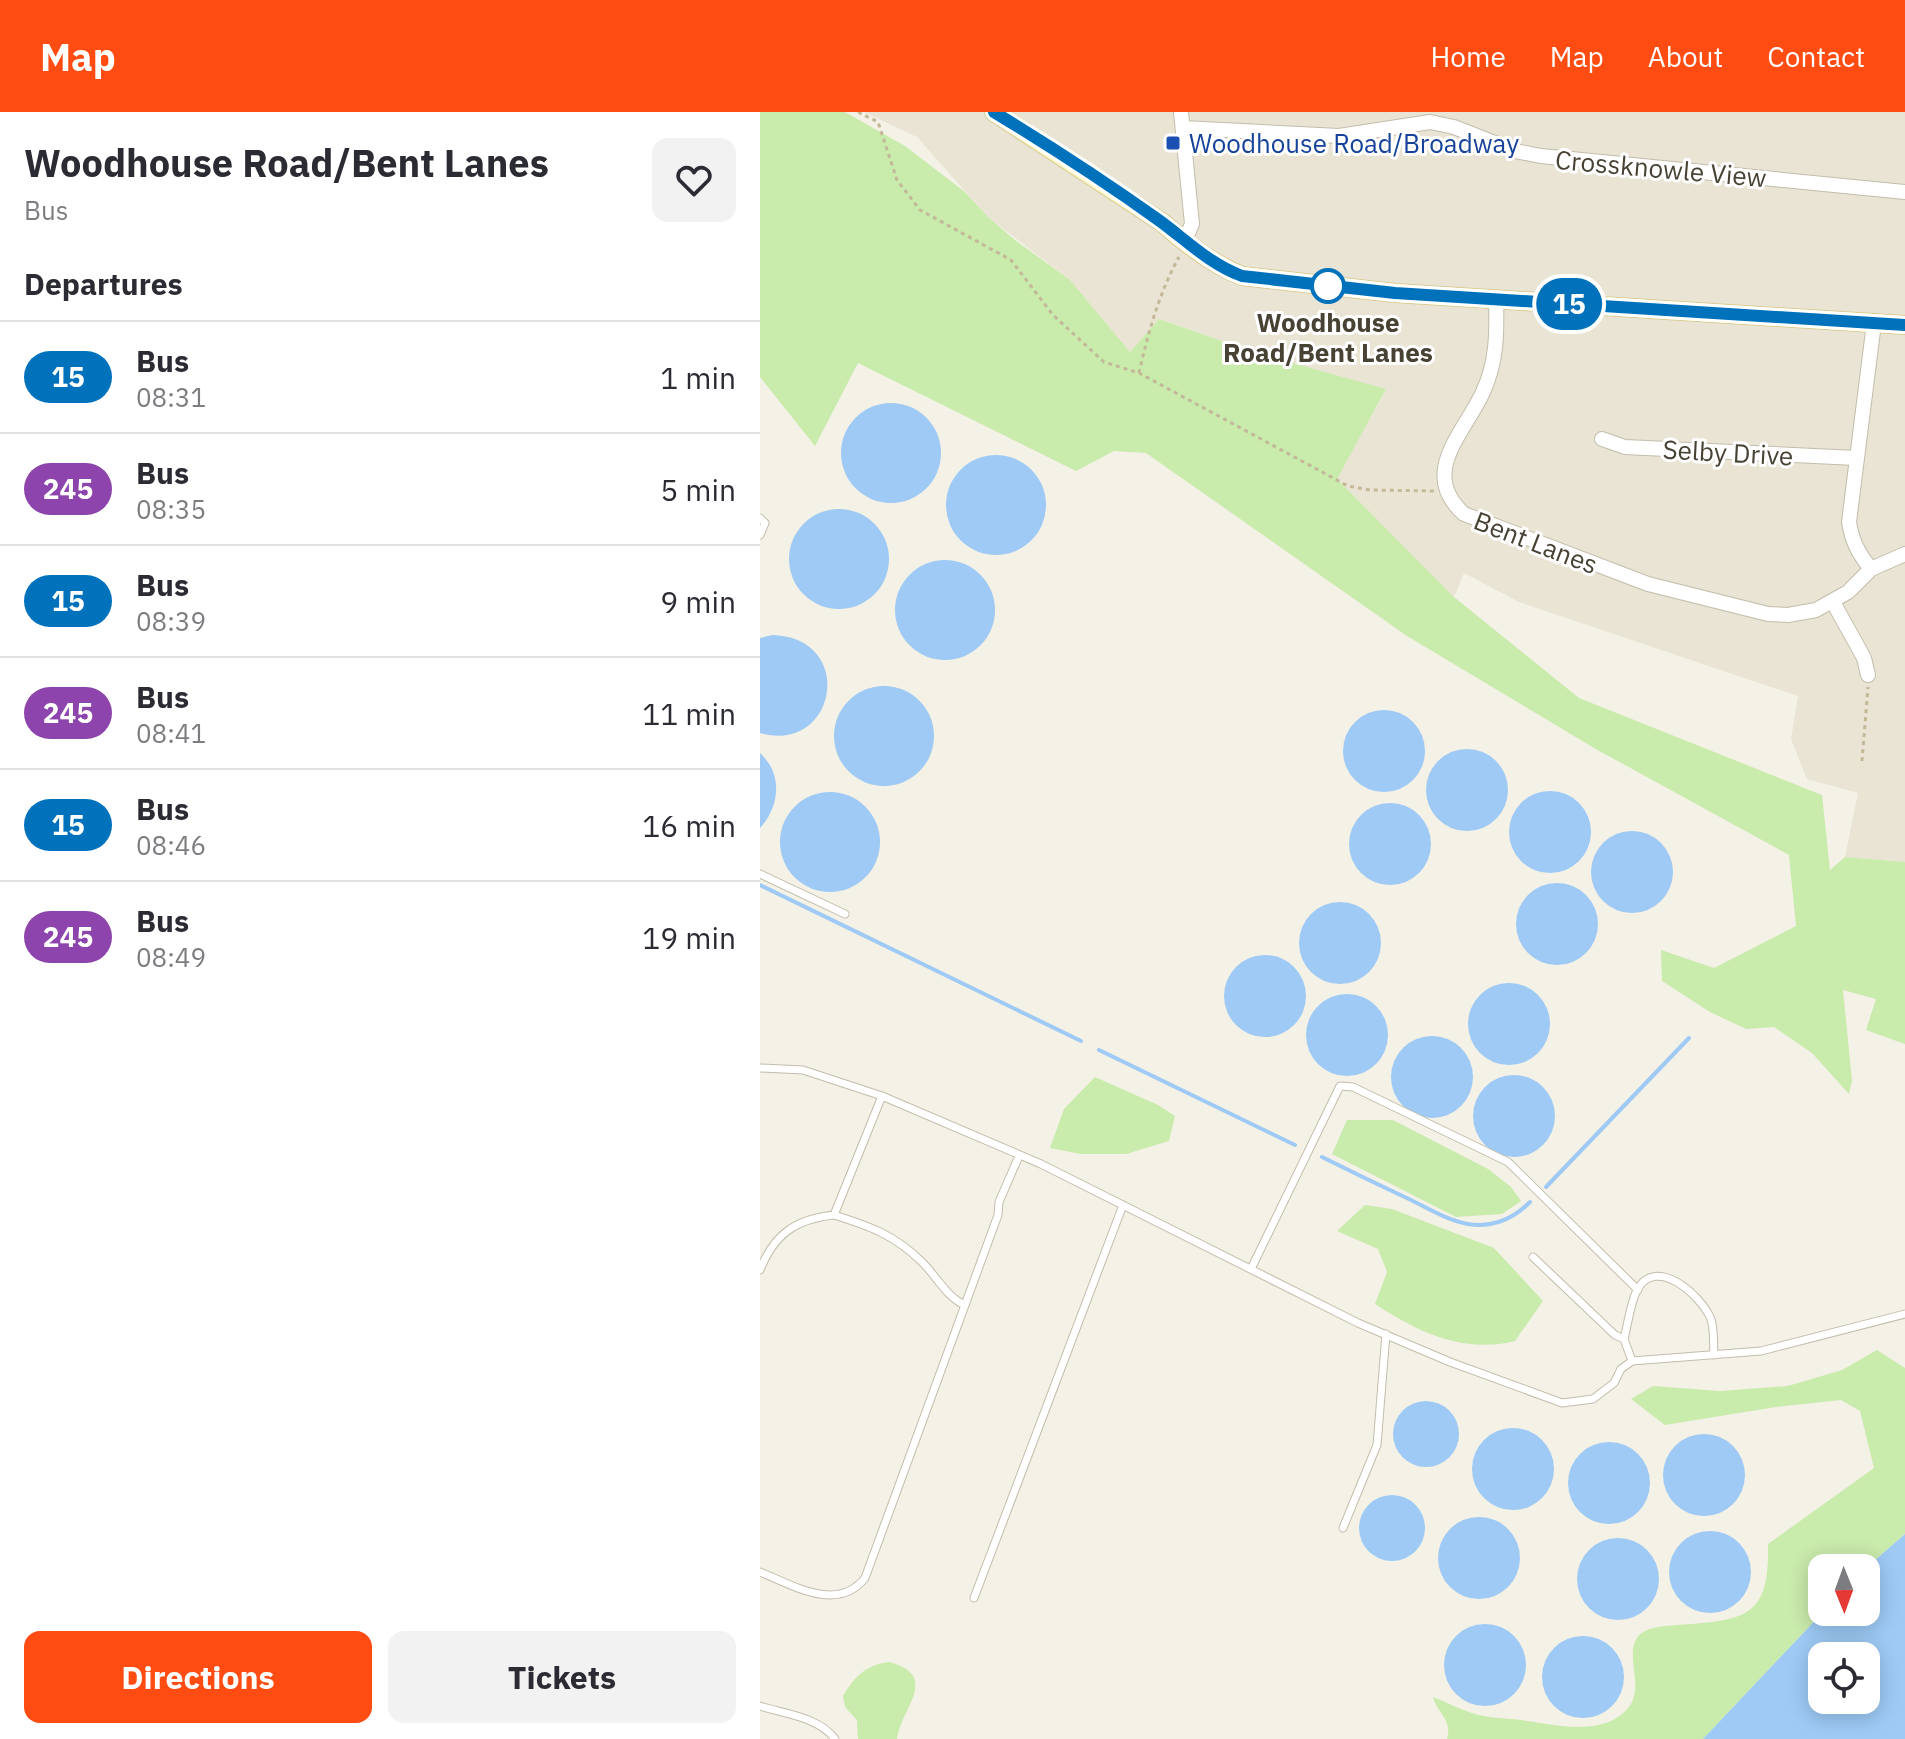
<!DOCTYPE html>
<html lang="en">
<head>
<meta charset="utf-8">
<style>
	body { margin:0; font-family:"IBM Plex Sans",sans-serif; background:#f2f2f3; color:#2b2b33; height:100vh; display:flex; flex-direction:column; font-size:30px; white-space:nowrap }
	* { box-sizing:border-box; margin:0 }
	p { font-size:26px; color:#7c7c81 }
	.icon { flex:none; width:44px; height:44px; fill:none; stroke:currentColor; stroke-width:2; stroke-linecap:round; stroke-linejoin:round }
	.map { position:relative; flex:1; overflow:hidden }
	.details { display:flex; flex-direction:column; background:#fff; width:760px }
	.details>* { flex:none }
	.badge { padding:0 16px; border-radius:26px; font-size:28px; line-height:52px }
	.needle { width:52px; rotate:179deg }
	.buttons { position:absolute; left:1048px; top:1442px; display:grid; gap:16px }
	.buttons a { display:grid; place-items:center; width:72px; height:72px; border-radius:16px; background:#fff; box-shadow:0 4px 20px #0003; font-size:40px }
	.map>.badge { position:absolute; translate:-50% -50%; box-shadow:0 0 0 4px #fff }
	h2 { padding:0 24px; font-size:30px; line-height:72px }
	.round { display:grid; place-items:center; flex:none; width:84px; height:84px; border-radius:16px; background:#f2f2f3 }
	.head { display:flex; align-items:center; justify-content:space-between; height:136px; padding:0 24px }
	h1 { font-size:38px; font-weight:800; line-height:60px }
	.action { display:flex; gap:16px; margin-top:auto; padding:16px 24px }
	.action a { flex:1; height:92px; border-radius:16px; background:#ff4c12; color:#fff; font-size:32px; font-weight:800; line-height:92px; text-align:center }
	.action a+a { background:#f2f2f3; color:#2b2b33 }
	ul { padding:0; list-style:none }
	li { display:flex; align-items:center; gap:24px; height:112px; padding:0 24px; border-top:2px solid #e1e1e2 }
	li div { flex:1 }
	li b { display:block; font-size:30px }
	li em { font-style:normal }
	li .badge { min-width:88px; font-weight:700; text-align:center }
	header { display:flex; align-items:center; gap:48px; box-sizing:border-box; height:112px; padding:0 40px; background:#ff4c12; color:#fff }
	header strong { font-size:38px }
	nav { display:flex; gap:44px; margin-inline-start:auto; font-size:28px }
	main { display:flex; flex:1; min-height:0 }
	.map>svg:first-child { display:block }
</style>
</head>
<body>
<header>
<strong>Map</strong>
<nav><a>Home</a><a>Map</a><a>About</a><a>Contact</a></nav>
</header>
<main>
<section class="details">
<div class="head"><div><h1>Woodhouse Road/Bent Lanes</h1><p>Bus</p></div><a class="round"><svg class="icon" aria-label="heart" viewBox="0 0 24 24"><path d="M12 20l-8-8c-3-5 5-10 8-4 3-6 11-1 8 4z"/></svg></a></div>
<h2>Departures</h2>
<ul>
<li><span class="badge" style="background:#0072bc;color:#fff">15</span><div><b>Bus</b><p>08:31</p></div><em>1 min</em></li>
<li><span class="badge" style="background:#8e44ad;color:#fff">245</span><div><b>Bus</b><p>08:35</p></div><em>5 min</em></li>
<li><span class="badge" style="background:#0072bc;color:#fff">15</span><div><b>Bus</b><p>08:39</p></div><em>9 min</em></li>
<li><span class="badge" style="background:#8e44ad;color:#fff">245</span><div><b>Bus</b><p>08:41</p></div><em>11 min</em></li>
<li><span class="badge" style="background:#0072bc;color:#fff">15</span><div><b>Bus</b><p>08:46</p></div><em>16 min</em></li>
<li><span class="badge" style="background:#8e44ad;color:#fff">245</span><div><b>Bus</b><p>08:49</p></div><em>19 min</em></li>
</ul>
<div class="action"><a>Directions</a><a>Tickets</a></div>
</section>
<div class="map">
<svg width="1145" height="1627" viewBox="0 0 1145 1627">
	<rect width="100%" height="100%" fill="#f4f1e6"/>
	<polygon fill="#e9e4d4" points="104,0 1145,0 1145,750 1085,745 1098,681 1047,667 1031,627 1038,584 759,490 704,461 694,485 576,367 626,278 500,242 400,207 370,240 310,168 228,105 157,25"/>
	<g fill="#c9ebac">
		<polygon points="0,0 85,0 145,34 205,80 228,105 255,128 310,168 370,240 399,207 500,242 626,277 577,367 694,485 819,586 1062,683 1070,758 1085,745 1145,750 1145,932 1106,918 1116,887 1083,878 1092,969 1089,982 1052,941 1014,915 986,917 950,900 902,869 901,838 954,856 1036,814 1029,743 834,636 647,524 386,341 354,339 316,359 98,251 55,334 0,265"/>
		<polygon points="335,965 398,993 415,1004 409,1029 366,1042 321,1042 290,1036 304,997"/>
		<polygon points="587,1008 633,1008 728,1057 751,1075 761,1089 742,1102 696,1105 572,1042"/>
		<path d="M605,1093L632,1097L734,1136L783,1189L755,1229C703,1242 658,1220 615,1192L627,1160L618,1137L577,1119Z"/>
		<path d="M1117,1238L1145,1256V1422L1106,1456H1062L1063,1500L943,1627H687C693,1608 677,1601 673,1585C686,1590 699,1597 712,1601C727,1606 745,1606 761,1608C796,1613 851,1627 872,1590C883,1569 861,1535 883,1520C893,1514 907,1514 918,1513C984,1508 1010,1507 1008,1432L1114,1356L1100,1299L1081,1288L1016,1295L905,1313L871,1287L893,1274L960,1279L1028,1274L1082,1258Z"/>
		<path d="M129,1550C181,1564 141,1596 137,1627H98L97,1608L85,1595L83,1584C95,1564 106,1553 129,1550Z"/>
	</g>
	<g fill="#9ecaf5" fill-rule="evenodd">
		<circle cx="131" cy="341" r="50"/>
		<circle cx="236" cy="393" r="50"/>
		<circle cx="79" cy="447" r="50"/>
		<circle cx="185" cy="498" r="50"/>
		<path d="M12,523C97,525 77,643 0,621V526Z"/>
		<circle cx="124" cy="624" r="50"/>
		<circle cx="624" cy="639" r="41"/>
		<circle cx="707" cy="678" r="41"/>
		<path d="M0,641C23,662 20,694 0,716Z"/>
		<circle cx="790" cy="720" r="41"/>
		<circle cx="70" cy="730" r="50"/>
		<circle cx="630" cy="732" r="41"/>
		<circle cx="872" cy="760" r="41"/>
		<circle cx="797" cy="812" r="41"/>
		<circle cx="580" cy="831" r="41"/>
		<circle cx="505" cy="884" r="41"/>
		<circle cx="749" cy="912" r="41"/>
		<circle cx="587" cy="923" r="41"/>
		<circle cx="672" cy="965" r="41"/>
		<circle cx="754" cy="1004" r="41"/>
		<circle cx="666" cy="1322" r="33"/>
		<circle cx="753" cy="1357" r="41"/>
		<circle cx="944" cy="1363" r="41"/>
		<circle cx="849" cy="1371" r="41"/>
		<circle cx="632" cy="1416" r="33"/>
		<circle cx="719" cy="1446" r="41"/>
		<circle cx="950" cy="1460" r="41"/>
		<path d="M1145,1422V1627H943L1063,1500H1106V1456ZM1062,1544H1106V1588H1062Z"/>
		<circle cx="858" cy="1467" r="41"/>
		<circle cx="725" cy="1553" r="41"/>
		<circle cx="823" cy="1565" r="41"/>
	</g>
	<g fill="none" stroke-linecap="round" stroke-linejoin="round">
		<g stroke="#9ecaf5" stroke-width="4">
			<polyline points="0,773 321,929"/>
			<polyline points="339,938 535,1033"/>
			<path d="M562,1045C592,1060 621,1074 651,1088C669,1097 689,1109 708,1112C733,1116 753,1107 770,1090"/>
			<polyline points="786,1075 929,926"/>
		</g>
		<defs>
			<g id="lane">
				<polyline points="0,406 5,411 0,423"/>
				<polyline points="0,762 85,802"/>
				<polyline points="0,956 43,958 122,984 281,1052 598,1211 690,1250 802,1291 833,1287 854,1271 861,1257 872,1249 1001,1239 1145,1202"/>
				<path d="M74,1103C109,1114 133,1122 161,1149C176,1163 186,1185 205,1193"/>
				<polyline points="773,1145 855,1223 864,1227 872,1249"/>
				<polyline points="491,1157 580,974 593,975 748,1050 878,1178"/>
				<path d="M0,1158C14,1122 36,1107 74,1103L122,984"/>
				<path d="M864,1227C868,1212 870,1192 877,1178C896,1143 940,1183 950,1205C955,1215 953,1231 954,1243"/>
				<polyline points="583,1416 617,1333 626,1222"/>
				<path d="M0,1460C33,1473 77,1501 105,1466L238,1103L239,1090L259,1044"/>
				<polyline points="214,1486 363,1093"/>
				<path d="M0,1594C25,1602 59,1605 75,1627"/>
			</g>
			<g id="street">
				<polyline points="421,0 432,112 424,130"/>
				<polyline points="423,16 579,24 670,10 694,15 755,39 781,44 1145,80"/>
				<path d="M736,188C737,220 737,250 723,280C705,320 658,361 704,402L888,472L1008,502L1028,503L1056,498L1088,480L1111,457L1145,442"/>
				<polyline points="842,327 865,335 1096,346"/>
				<path d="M1111,457C1099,442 1092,430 1089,410L1114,211"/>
				<polyline points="1073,490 1104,546 1108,563"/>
			</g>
			<path id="secondary" d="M234,0L403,111C426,132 452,152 482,164L635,181L1145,213"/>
		</defs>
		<use href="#lane" stroke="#c3bdab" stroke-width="9"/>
		<use href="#street" stroke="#c3bdab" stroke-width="16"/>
		<use href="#secondary" stroke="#d8cb93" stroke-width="20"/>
		<g stroke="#c3b898" stroke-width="3" stroke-dasharray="4 4" stroke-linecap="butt">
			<polyline points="98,0 118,10 137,68 160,98 251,148 293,203 344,250 379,261 588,374 610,378 674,379"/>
			<path d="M379,261C388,221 399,181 419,145"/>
			<polyline points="1102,649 1108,575"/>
		</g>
		<use href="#lane" stroke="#fff" stroke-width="7"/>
		<use href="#street" stroke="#fff" stroke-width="14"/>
		<use href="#secondary" stroke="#fff6c5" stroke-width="18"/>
	</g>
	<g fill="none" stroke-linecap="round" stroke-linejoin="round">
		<defs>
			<path id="line" d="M234,0C290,34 347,71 400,109C427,129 450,152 482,164L635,181L1145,213"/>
		</defs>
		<use href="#line" stroke="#fff" stroke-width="18"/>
		<use href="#line" stroke="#0072bc" stroke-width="12"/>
	</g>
	<rect fill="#1a4fb4" stroke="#fff" stroke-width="3" x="405" y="23" width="16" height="16" rx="4"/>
	<circle fill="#fff" stroke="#0072bc" stroke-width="4" cx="568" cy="174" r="16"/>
	<g text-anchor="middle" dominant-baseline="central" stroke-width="6" stroke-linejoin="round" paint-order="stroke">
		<g font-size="26" fill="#164399" stroke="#fff" text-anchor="start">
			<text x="429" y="31">Woodhouse Road/Broadway</text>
		</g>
		<g font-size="26" fill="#484235" stroke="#fff">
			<text transform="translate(901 56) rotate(5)">Crossknowle View</text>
			<text transform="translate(968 340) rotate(3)">Selby Drive</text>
			<text transform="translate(776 430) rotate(21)">Bent Lanes</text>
		</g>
		<g font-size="26" font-weight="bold" fill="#484235" stroke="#fff">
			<text x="568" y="210">Woodhouse<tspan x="568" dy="30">Road/Bent Lanes</tspan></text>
		</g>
	</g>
</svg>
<div class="buttons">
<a><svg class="needle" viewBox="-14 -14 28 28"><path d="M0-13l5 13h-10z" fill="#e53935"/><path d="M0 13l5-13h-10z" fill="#7c7c81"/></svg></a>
<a><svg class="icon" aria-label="locate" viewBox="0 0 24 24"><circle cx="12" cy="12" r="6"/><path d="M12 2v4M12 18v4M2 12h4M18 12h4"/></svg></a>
</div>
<b class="badge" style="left:809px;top:192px;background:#0072bc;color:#fff">15</b>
</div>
</main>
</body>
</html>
